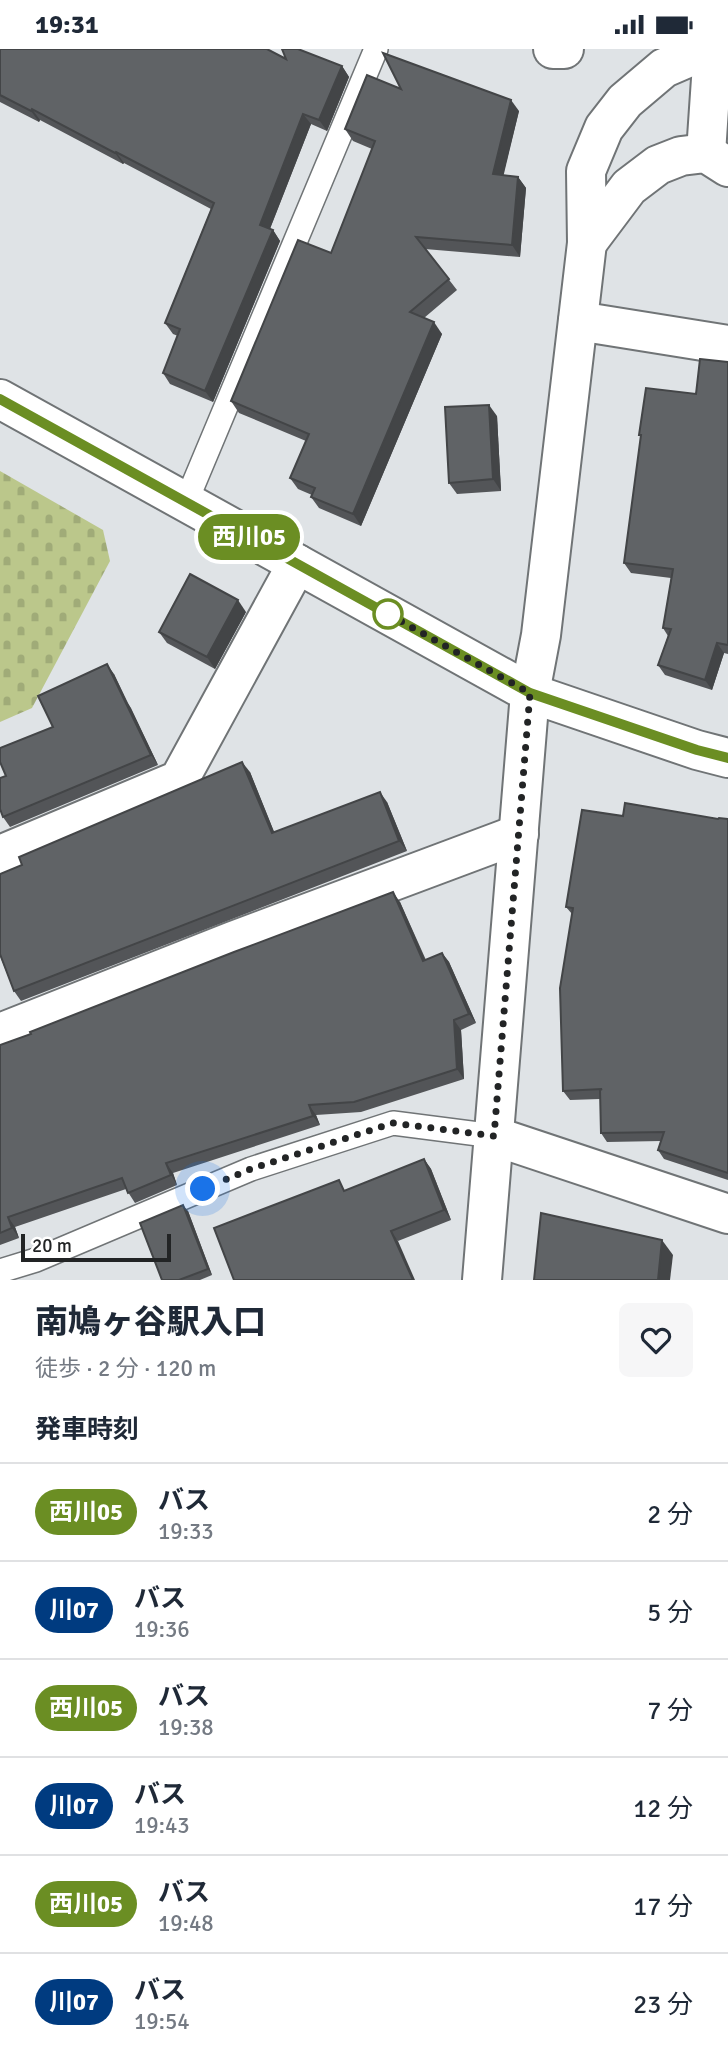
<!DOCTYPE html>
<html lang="ja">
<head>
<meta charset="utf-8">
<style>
	body { margin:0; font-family:Signika,"Noto Sans JP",sans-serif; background:#f6f6f7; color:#1f2937; height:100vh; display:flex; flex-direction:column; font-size:26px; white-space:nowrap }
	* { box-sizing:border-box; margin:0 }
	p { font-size:23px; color:#747a83 }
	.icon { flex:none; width:38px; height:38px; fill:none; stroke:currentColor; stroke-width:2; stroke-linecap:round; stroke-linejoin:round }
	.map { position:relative; height:1231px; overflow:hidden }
	.details { display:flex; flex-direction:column; background:#fff; flex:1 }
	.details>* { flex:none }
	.badge { padding:0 14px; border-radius:23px; font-size:24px; line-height:46px }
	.scale { position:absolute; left:21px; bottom:18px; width:150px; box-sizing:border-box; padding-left:7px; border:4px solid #222425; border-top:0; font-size:19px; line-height:24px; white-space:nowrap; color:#222425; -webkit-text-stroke:5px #fff; paint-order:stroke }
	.you { position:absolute; width:35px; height:35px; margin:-18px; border:5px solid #fff; border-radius:50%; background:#1a73e8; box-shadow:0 0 0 10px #1a73e833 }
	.map>.badge { position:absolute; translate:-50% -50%; box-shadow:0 0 0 4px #fff }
	h2 { padding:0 35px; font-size:26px; line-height:63px }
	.round { display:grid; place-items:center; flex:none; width:74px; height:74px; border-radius:10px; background:#f6f6f7 }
	.head { display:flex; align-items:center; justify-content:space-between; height:119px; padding:0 35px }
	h1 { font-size:33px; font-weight:800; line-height:52px }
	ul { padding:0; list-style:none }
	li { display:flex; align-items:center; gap:21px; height:98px; padding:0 35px; border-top:2px solid #e0e1e3 }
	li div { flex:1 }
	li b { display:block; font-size:26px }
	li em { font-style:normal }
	li .badge { min-width:77px; font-weight:700; text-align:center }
	.status { display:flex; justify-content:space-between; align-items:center; height:49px; padding:0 35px; background:#fff; direction:ltr }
	.status svg { height:19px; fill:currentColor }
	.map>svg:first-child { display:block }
</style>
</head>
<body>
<div class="status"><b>19:31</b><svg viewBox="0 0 49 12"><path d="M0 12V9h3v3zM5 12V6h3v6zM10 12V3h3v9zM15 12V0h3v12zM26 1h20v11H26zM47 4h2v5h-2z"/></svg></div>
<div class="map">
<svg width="728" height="1231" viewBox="0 0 728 1231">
	<defs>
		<pattern id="cemetery-stones" width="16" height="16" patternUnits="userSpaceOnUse" patternTransform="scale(1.75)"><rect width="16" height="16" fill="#bbc78b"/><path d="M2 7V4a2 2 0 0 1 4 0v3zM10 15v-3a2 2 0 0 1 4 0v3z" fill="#a0ab78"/></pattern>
	</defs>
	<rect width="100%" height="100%" fill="#dfe3e6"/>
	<polygon fill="url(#cemetery-stones)" points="0,422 103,481 110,512 32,659 0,673"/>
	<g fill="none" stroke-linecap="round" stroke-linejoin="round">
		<defs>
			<g id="service">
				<polyline points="186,453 376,0"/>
				<polyline points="0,1222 36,1211 251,1120 393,1074 494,1087"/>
			</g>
			<g id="minor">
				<polyline points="553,0 564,0"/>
				<polyline points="706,104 713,0"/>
				<polyline points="587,194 586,122 604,79 625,52 664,19 708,0"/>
				<polyline points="587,194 629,138 658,116 681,107 706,104 728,118"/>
				<polyline points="578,272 728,296"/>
				<polyline points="0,806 179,731 297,515"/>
				<polyline points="0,984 233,892 519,785"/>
				<polyline points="494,1087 728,1165"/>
			</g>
			<g id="tertiary">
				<polyline points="0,350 530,644 697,701 728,709"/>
				<polyline points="482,1231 530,644 541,586 587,194"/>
			</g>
		</defs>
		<use href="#service" stroke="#707476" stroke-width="26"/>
		<use href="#minor" stroke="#707476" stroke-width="42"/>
		<use href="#tertiary" stroke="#707476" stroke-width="42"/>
		<use href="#service" stroke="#fff" stroke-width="23"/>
		<use href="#minor" stroke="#fff" stroke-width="38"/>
		<use href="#tertiary" stroke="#fff" stroke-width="38"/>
	</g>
	<g fill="#535558">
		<polygon points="0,0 286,10 342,17 349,28 327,82 311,75 270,180 273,181 280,192 213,353 170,335 163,324 178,287 173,285 165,274 211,160 124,114 123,115 40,71 39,73 0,53"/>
		<polygon points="401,40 519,62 503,126 518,128 526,139 520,208 425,200 457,241 424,269 442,285 361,477 319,459 311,448 312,446 298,440 290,429 306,392 239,364 231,352 331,204 372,100 353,92 345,80"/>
		<polygon points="728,313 728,605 724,604 712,641 665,626 658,616 668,587 663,579 671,529 631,524 624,514 641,388 639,386 696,345"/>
		<polygon points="497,367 501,442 457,445 449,434"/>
		<polygon points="246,563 215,620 167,594 159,583"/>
		<polygon points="114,625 158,716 10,778 3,768 6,727"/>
		<polygon points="250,723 274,783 387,753 407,802 21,952 14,942 0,907 0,825"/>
		<polygon points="623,767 728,770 728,1131 664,1110 658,1101 661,1092 607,1093 601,1084 600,1050 570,1051 563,1042 572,865 566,858"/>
		<polygon points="400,853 426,911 442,904 449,913 476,974 461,981 464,1030 361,1063 316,1066 320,1076 173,1124 177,1136 135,1154 126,1140 15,1178 19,1189 0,1196 0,996"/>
		<polygon points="424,1110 431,1120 451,1171 398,1192 346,1141"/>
		<polygon points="188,1162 212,1226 200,1231 162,1231"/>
	</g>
	<g fill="#434547">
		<polygon points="342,17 349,28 327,82 319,71"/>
		<polygon points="511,51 519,62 501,137 493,125"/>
		<polygon points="32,60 40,71 39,73 31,62"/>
		<polygon points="303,65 311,75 267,187 260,176"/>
		<polygon points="116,103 124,114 123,115 115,104"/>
		<polygon points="518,128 526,139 520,208 512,196"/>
		<polygon points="273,181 280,192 213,353 205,342"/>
		<polygon points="434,273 442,285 361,477 353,465"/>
		<polygon points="489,356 497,367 501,442 493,430"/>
		<polygon points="238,551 246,563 215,620 207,608"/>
		<polygon points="717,594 724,604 712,641 705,631"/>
		<polygon points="107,615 114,625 127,653 131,659 158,716 151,706"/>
		<polygon points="242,713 250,723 279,795 272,784"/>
		<polygon points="380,743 387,753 407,802 399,792"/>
		<polygon points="393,843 400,853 430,922 423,912"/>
		<polygon points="442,904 449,913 476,974 469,965"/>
		<polygon points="454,971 461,981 464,1030 457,1020"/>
		<polygon points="309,1056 316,1066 320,1076 313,1067"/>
		<polygon points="424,1110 431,1120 451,1171 444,1161"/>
		<polygon points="166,1114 173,1124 177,1136 171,1126"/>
		<polygon points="183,1156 188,1162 212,1226 208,1220"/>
		<polygon points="8,1168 15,1178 19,1189 12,1179"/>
		<polygon points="391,1182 398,1192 415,1231 413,1231"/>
		<polygon points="662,1191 673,1206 670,1231 658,1231"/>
	</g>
	<g fill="#606366" stroke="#434547" stroke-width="2">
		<polygon points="0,0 267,0 286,10 282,0 298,0 342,17 319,71 303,65 260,176 273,181 205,342 163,324 180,280 165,274 214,154 116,103 115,104 32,60 31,62 0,46"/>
		<polygon points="383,4 511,51 493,125 518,128 512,196 416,188 449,230 410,263 434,273 353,465 311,448 315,439 290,429 309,385 231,352 298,191 331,204 375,92 345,80 367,26 401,40"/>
		<polygon points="700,310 728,313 728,596 717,594 705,631 658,616 671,580 663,579 673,520 624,514 641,386 639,386 646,339 696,345"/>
		<polygon points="489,356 493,430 449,434 445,358"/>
		<polygon points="190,525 238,551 207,608 159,583"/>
		<polygon points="107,615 151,706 3,768 0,760 0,729 6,727 0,713 0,699 53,678 38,647"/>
		<polygon points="242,713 272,784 380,743 399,792 14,942 0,905 0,825 22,816 19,808"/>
		<polygon points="625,754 718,770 719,769 728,770 728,1124 658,1101 664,1083 601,1084 600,1041 602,1040 563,1042 560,939 573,859 566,858 582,761 623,767"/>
		<polygon points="393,843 423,912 442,904 469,965 454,971 457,1020 354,1053 309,1056 313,1067 166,1114 171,1126 128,1144 122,1129 8,1168 12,1179 0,1184 0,996 31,985 30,983 234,903"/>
		<polygon points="424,1110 444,1161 391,1182 413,1231 234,1231 214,1179 339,1131 344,1142"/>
		<polygon points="183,1156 208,1220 179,1231 162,1231 140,1174"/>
		<polygon points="541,1164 662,1191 658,1231 534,1231"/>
	</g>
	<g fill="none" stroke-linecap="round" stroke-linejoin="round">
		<defs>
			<polyline id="line" points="0,350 530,644 697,701 728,709"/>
		</defs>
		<use href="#line" stroke="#fff" stroke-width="16"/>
		<use href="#line" stroke="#6b8e23" stroke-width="10"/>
		<polyline stroke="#222425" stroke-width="7" stroke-dasharray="0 12.6" points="203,1140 251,1120 393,1074 494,1087 530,644 388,565"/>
	</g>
	<circle fill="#fff" stroke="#6b8e23" stroke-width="3.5" cx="388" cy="565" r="14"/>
</svg>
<div class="scale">20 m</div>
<div class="you" style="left:203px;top:1140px"></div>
<b class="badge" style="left:249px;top:488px;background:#6b8e23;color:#fff">西川05</b>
</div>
<section class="details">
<div class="head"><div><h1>南鳩ヶ谷駅入口</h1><p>徒歩 · 2 分 · 120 m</p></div><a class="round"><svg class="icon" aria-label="heart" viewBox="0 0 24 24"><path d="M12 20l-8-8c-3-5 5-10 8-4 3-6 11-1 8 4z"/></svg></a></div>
<h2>発車時刻</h2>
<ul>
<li><span class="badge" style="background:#6b8e23;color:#fff">西川05</span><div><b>バス</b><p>19:33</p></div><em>2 分</em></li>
<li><span class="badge" style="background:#003b80;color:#fff">川07</span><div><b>バス</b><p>19:36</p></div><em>5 分</em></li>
<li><span class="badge" style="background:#6b8e23;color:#fff">西川05</span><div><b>バス</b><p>19:38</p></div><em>7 分</em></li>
<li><span class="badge" style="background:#003b80;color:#fff">川07</span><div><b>バス</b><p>19:43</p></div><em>12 分</em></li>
<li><span class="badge" style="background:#6b8e23;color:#fff">西川05</span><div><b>バス</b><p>19:48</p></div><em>17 分</em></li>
<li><span class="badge" style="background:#003b80;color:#fff">川07</span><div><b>バス</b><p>19:54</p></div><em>23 分</em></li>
</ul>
</section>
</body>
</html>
